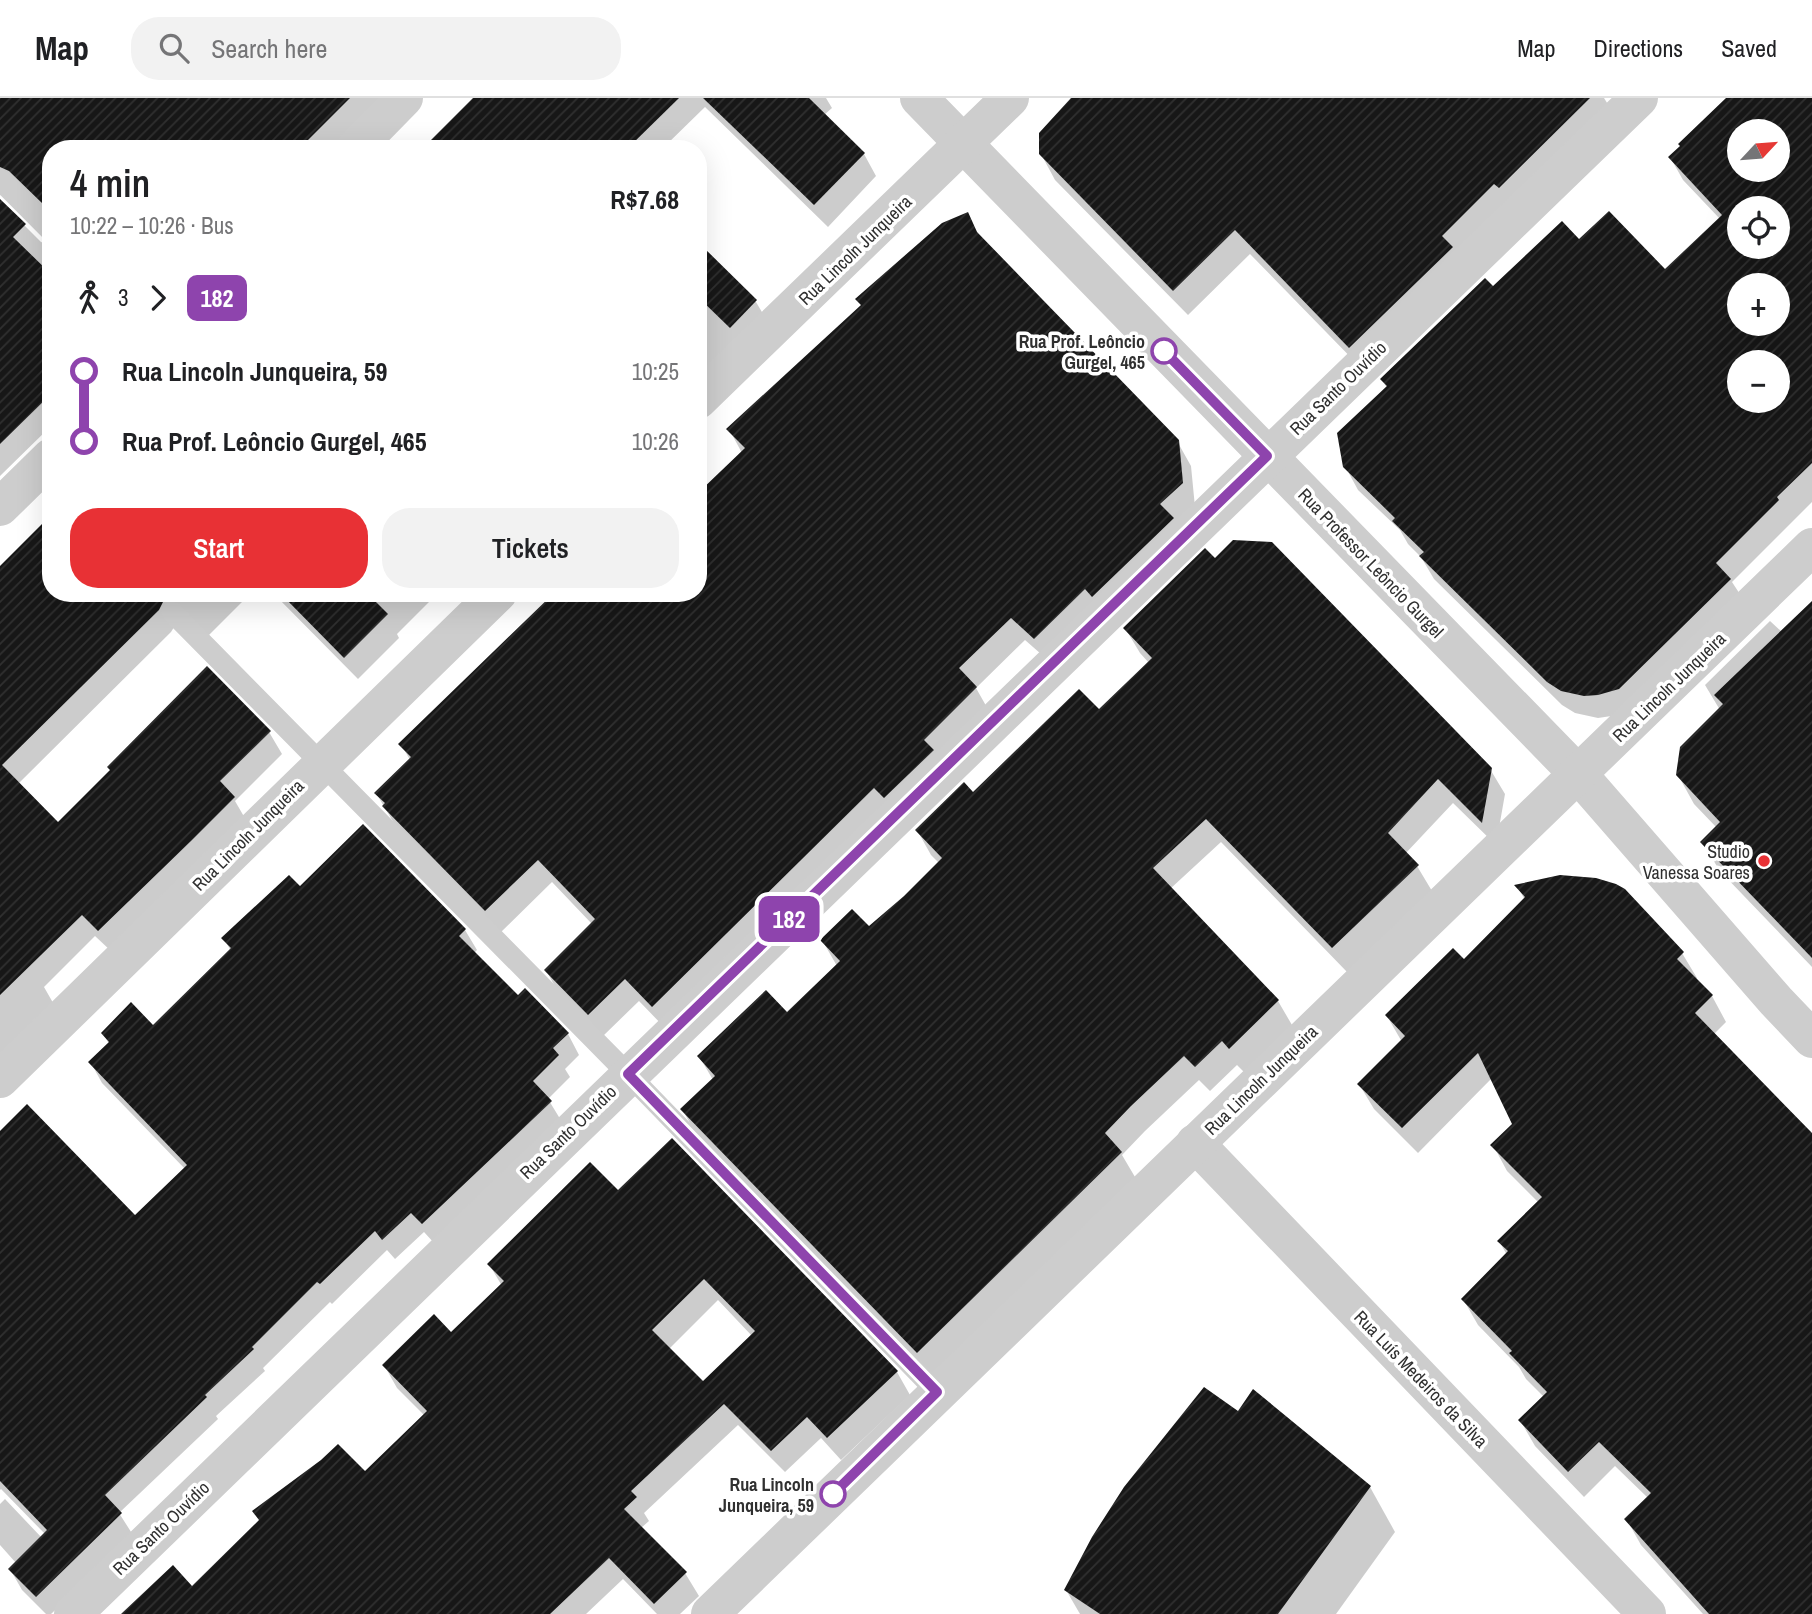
<!DOCTYPE html>
<html lang="en">
<head>
<meta charset="utf-8">
<style>
	body { margin:0; font-family:"Archivo Narrow",sans-serif; background:#f2f2f2; color:#202124; height:100vh; display:flex; flex-direction:column; font-size:26px; white-space:nowrap }
	* { box-sizing:border-box; margin:0 }
	p { font-size:23px; color:#757577 }
	.icon { flex:none; width:38px; height:38px; fill:none; stroke:currentColor; stroke-width:2; stroke-linecap:round; stroke-linejoin:round }
	.map { position:relative; flex:1; overflow:hidden }
	.panel { position:absolute; left:42px; top:42px; width:665px; height:462px; display:flex; flex-direction:column; background:#fff; border-radius:28px; box-shadow:0 7px 28px #0002 }
	.panel>* { flex:none }
	.badge { padding:0 14px; border-radius:10px; font-size:24px; line-height:46px }
	.needle { width:46px; rotate:64deg }
	.buttons { position:absolute; left:1727px; top:21px; display:grid; gap:14px }
	.buttons a { display:grid; place-items:center; width:63px; height:63px; border-radius:50%; background:#fff; box-shadow:0 7px 28px #0002; font-size:35px }
	.map>.badge { position:absolute; translate:-50% -50%; box-shadow:0 0 0 4px #fff }
	.legs { display:flex; align-items:center; gap:10px; height:77px; padding:0 28px; font-size:23px }
	.legs p { margin-inline-start:auto }
	.headline { display:flex; align-items:center; justify-content:space-between; height:119px; padding:0 28px }
	h1 { font-size:38px; font-weight:600; line-height:52px }
	.button { display:flex; gap:14px; margin-top:auto; padding:14px 28px }
	.button a { flex:1; height:80px; border-radius:28px; background:#e83135; color:#fff; font-size:28px; font-weight:600; line-height:80px; text-align:center }
	.button a+a { background:#f2f2f2; color:#202124 }
	ul { padding:0 28px; list-style:none }
	li { display:flex; align-items:center; gap:24px; height:70px; font-size:26px }
	li i { display:grid; place-items:center; width:10px; height:100%; margin:0 9px; background:currentColor }
	li i::after { content:''; width:18px; height:18px; margin:-9px; border:5px solid; border-radius:50%; background:#fff }
	li p { margin-inline-start:auto }
	li:first-child i { background:linear-gradient(#0000 50%,currentColor 0) }
	li:last-child i { background:linear-gradient(currentColor 50%,#0000 0) }
	header { display:flex; align-items:center; gap:42px; box-sizing:border-box; height:98px; padding:0 35px; background:#fff; border-bottom:2px solid #e0e0e0 }
	header strong { font-size:33px }
	nav { display:flex; gap:38px; margin-inline-start:auto; font-size:24px }
	.search { width:490px; height:63px; background:#f2f2f2; display:flex; align-items:center; gap:18px; box-sizing:border-box; padding:0 24px; border-radius:28px; color:#757577; font-size:26px }
	.map>svg:first-child { display:block }
</style>
</head>
<body>
<header>
<strong>Map</strong>
<div class="search"><svg class="icon" aria-label="search" viewBox="0 0 24 24"><circle cx="10" cy="10" r="6"/><path d="M15 15l6 6"/></svg>Search here</div>
<nav><a>Map</a><a>Directions</a><a>Saved</a></nav>
</header>
<div class="map">
<svg width="1812" height="1516" viewBox="0 0 1812 1516">
	<defs>
		<pattern id="building-hatch" width="6" height="6" patternUnits="userSpaceOnUse" patternTransform="scale(1.75)"><rect width="6" height="6" fill="#171717"/><path d="M-1 1l2-2M0 6l6-6M5 7l2-2" fill="none" stroke="#303030"/></pattern>
	</defs>
	<rect width="100%" height="100%" fill="#fff"/>
	<g fill="#0003" fill-rule="evenodd">
		<polygon points="0,0 381,0 330,51 51,51 51,121 1,93 0,98"/>
		<polygon points="476,0 826,0 832,10 824,17 864,56 876,78 828,129 705,9 662,51 425,51"/>
		<polygon points="1074,0 1604,0 1614,16 1365,274 1250,156 1188,217 1055,82 1041,56"/>
		<path d="M1730,0H1812V404L1732,484L1751,513L1625,616L1598,620L1575,615L1562,607L1434,481L1421,459L1408,446L1400,432L1358,392L1345,368L1387,290L1382,282L1493,190L1579,144L1665,173L1720,121L1683,82L1670,59ZM1740,33H1778V72H1740ZM1740,110H1778V149H1740ZM1740,187H1778V226H1740ZM1740,264H1778V303H1740Z"/>
		<polygon points="0,103 41,144 51,147 51,328 0,378"/>
		<polygon points="967,117 980,139 1177,343 1191,368 1195,409 1049,563 1025,542 976,590 989,613 666,931 639,903 602,939 559,896 546,872 592,826 552,784 500,835 398,732 376,695 410,662 401,646 698,495 742,355 729,331 862,208 857,201"/>
		<polygon points="709,158 756,204 769,226 698,289 698,161"/>
		<polygon points="1215,462 1490,671 1505,696 1496,747 1453,705 1405,756 1417,768 1432,793 1347,874 1221,744 1170,791 1278,903 1292,927 1244,974 1237,967 1210,993 1199,982 1145,1033 1122,1057 1135,1079 933,1278 696,1036 682,1011 713,982 699,958 787,916 837,868 822,842 869,831 940,766 931,757 917,732 1099,614 1149,565 1140,555 1125,530"/>
		<polygon points="0,470 51,495 251,495 207,539 176,526 171,534 18,686 58,726 269,634 282,656 235,703 246,722 112,854 95,838 44,889 56,910 0,965"/>
		<polygon points="273,495 438,495 397,536 399,540 358,581"/>
		<polygon points="1812,505 1812,869 1719,772 1703,744 1717,730 1694,706 1678,677 1720,612 1705,587 1770,523 1782,534"/>
		<polygon points="1517,788 1682,855 1697,880 1695,882 1712,898 1726,924 1713,937 1812,1037 1812,1516 1703,1516 1641,1447 1627,1422 1648,1400 1615,1368 1584,1399 1535,1348 1520,1322 1544,1299 1526,1281 1519,1269 1478,1227 1463,1201 1507,1157 1499,1143 1539,1105 1507,1073 1493,1047 1514,1026 1492,980 1418,1055 1374,1011 1359,986 1402,944 1387,918 1464,864 1525,802"/>
		<polygon points="300,791 465,832 477,852 474,855 518,900 568,936 579,957 565,971 570,979 548,1001 562,1024 434,1145 424,1134 395,1161 387,1152 332,1206 330,1204 263,1270 265,1273 216,1318 218,1321 119,1415 133,1437 51,1516 46,1516 22,1492 10,1471 16,1465 0,1447 0,1406 5,1401 42,1440 46,1437 1,1391 0,1392 0,1069 135,1120 185,1071 102,985 91,965 109,946 103,935 153,930 231,853 224,841"/>
		<path d="M618,1095L897,1274L910,1297L841,1362L821,1340L785,1374L738,1327L644,1415L649,1423L641,1430L685,1475L699,1498L680,1516H657L623,1481L586,1516H124L192,1490L365,1375L425,1318L397,1290L384,1267L451,1237L502,1188L489,1166ZM718,1202L752,1238L703,1286L669,1251Z"/>
		<polygon points="1239,1315 1370,1389 1395,1434 1336,1516 1080,1516 1066,1492"/>
	</g>
	<g fill="url(#building-hatch)" fill-rule="evenodd">
		<polygon points="0,0 350,0 299,51 51,51 51,101 44,107 9,73 0,69"/>
		<polygon points="473,0 679,0 627,51 422,51"/>
		<polygon points="703,0 809,0 865,55 814,107"/>
		<polygon points="1071,0 1590,0 1499,90 1494,86 1442,138 1453,149 1349,250 1235,132 1173,193 1039,56 1039,35"/>
		<path d="M1726,0H1812V365L1777,399L1779,402L1716,465L1731,481L1619,591L1598,597L1584,598L1561,593L1547,584L1419,458L1424,454L1392,423L1395,420L1343,369L1337,335L1387,288L1380,281L1485,180L1493,188L1562,123L1579,141L1609,113L1665,171L1722,117L1668,59L1680,48L1678,46ZM1740,33H1778V72H1740ZM1740,110H1778V149H1740ZM1740,187H1778V226H1740ZM1740,264H1778V303H1740Z"/>
		<polygon points="0,101 26,126 13,139 51,176 51,296 0,346"/>
		<polygon points="968,114 977,134 1179,342 1183,385 1160,406 1174,420 1092,499 1085,491 1034,541 1011,520 959,570 977,589 924,642 934,652 884,700 874,690 652,909 625,881 588,917 544,872 595,821 538,762 485,813 382,708 385,705 374,695 411,659 398,646 554,495 698,495 698,395 745,350 726,331 861,207 855,201 942,125"/>
		<polygon points="698,144 757,202 730,230 698,199"/>
		<polygon points="51,417 51,495 176,495 163,504 159,512 2,667 58,724 110,672 107,669 207,568 271,633 220,683 235,699 191,743 98,833 82,817 0,897 0,468"/>
		<polygon points="1233,442 1272,444 1492,670 1482,725 1438,681 1388,735 1419,767 1332,850 1206,721 1153,770 1279,902 1229,951 1222,943 1195,969 1184,958 1131,1008 1105,1035 1122,1054 917,1255 680,1011 715,978 697,958 766,892 787,914 840,863 820,842 852,811 869,828 904,798 942,760 915,732 964,684 973,694 1079,591 1099,611 1152,560 1123,530 1205,450 1215,460"/>
		<polygon points="280,495 367,495 388,516 344,560"/>
		<polygon points="1812,503 1812,860 1700,744 1720,724 1676,677 1680,649 1723,606 1714,597"/>
		<polygon points="363,726 466,831 459,838 518,897 525,890 569,935 553,950 559,957 533,983 552,1003 422,1126 411,1115 382,1142 375,1133 320,1186 317,1184 252,1249 254,1251 205,1297 207,1299 105,1397 122,1415 36,1499 8,1471 47,1432 0,1383 0,1033 27,1006 135,1117 187,1067 88,964 109,944 101,935 131,904 153,927 231,850 221,840 289,777 300,788"/>
		<polygon points="1560,777 1596,780 1616,786 1625,791 1684,854 1677,861 1713,897 1695,915 1812,1035 1812,1516 1709,1516 1624,1421 1651,1395 1599,1344 1568,1374 1518,1322 1547,1294 1509,1255 1512,1253 1461,1201 1508,1153 1497,1143 1542,1099 1490,1047 1512,1026 1478,955 1402,1030 1357,986 1405,938 1385,917 1453,850 1464,861 1525,799 1514,787"/>
		<path d="M672,1040L898,1273L827,1340L807,1319L771,1353L724,1306L631,1393L637,1399L624,1411L687,1474L654,1506L609,1460L550,1516H121L173,1467L192,1488L259,1422L252,1413L321,1362L338,1346L365,1373L427,1313L382,1267L434,1216L451,1234L504,1183L487,1166L590,1064L618,1092ZM704,1181L755,1233L703,1283L652,1232Z"/>
		<polygon points="1204,1289 1238,1313 1253,1291 1371,1388 1278,1516 1100,1516 1064,1492 1092,1439 1124,1389"/>
	</g>
	<g fill="none" stroke-linecap="round" stroke-linejoin="round">
		<g stroke="#cdcdcd" stroke-width="21">
			<polyline points="0,82 51,133"/>
			<polyline points="172,514 628,976 937,1294"/>
		</g>
		<g stroke="#cdcdcd" stroke-width="38">
			<polyline points="919,0 1579,677 1776,903 1812,941"/>
			<polyline points="354,51 404,0"/>
			<polyline points="698,302 1010,0"/>
			<polyline points="0,409 51,359"/>
			<polyline points="0,981 498,495"/>
			<polyline points="1195,1045 1647,1516"/>
			<polyline points="73,1516 1639,0"/>
			<path d="M710,1516C1075,1158 1447,807 1812,449"/>
		</g>
	</g>
	<g fill="none" stroke-linecap="round" stroke-linejoin="round">
		<defs>
			<polyline id="line-1" points="833,1396 937,1294 628,976 1267,358 1164,253"/>
		</defs>
		<use href="#line-1" stroke="#fff" stroke-width="16"/>
		<use href="#line-1" stroke="#8e44ad" stroke-width="10"/>
	</g>
	<g fill="#fff" stroke="#8e44ad" stroke-width="3.5">
		<circle cx="1164" cy="253" r="12"/>
		<circle cx="833" cy="1396" r="12"/>
	</g>
	<circle fill="#e83135" stroke="#fff" stroke-width="2.5" cx="1764" cy="763" r="7"/>
	<g text-anchor="middle" dominant-baseline="central" stroke-width="7" stroke-linejoin="round" paint-order="stroke">
		<g font-size="18" fill="#303030" stroke="#fff">
			<text transform="translate(855 152) rotate(-44)">Rua Lincoln Junqueira</text>
			<text transform="translate(1338 290) rotate(-44)">Rua Santo Ouvídio</text>
			<text transform="translate(1371 465) rotate(46)">Rua Professor Leôncio Gurgel</text>
			<text transform="translate(1669 589) rotate(-44)">Rua Lincoln Junqueira</text>
			<text transform="translate(248 737) rotate(-45)">Rua Lincoln Junqueira</text>
			<text transform="translate(1261 982) rotate(-44)">Rua Lincoln Junqueira</text>
			<text transform="translate(568 1034) rotate(-44)">Rua Santo Ouvídio</text>
			<text transform="translate(1421 1281) rotate(46)">Rua Luís Medeiros da Silva</text>
			<text transform="translate(161 1430) rotate(-44)">Rua Santo Ouvídio</text>
		</g>
		<g font-size="18" font-weight="bold" fill="#303030" stroke="#fff" text-anchor="end">
			<text x="1145" y="243">Rua Prof. Leôncio<tspan x="1145" dy="21">Gurgel, 465</tspan></text>
			<text x="814" y="1386">Rua Lincoln<tspan x="814" dy="21">Junqueira, 59</tspan></text>
		</g>
		<g font-size="18" fill="#303030" stroke="#fff" text-anchor="end">
			<text x="1750" y="753">Studio<tspan x="1750" dy="21">Vanessa Soares</tspan></text>
		</g>
	</g>
</svg>
<div class="buttons">
<a><svg class="needle" viewBox="-14 -14 28 28"><path d="M0-13l5 13h-10z" fill="#e53935"/><path d="M0 13l5-13h-10z" fill="#757577"/></svg></a>
<a><svg class="icon" aria-label="locate" viewBox="0 0 24 24"><circle cx="12" cy="12" r="6"/><path d="M12 2v4M12 18v4M2 12h4M18 12h4"/></svg></a>
<a>+</a>
<a>−</a>
</div>
<b class="badge" style="left:789px;top:821px;background:#8e44ad;color:#fff">182</b>
<section class="panel">
<div class="headline"><div><h1>4 min</h1><p>10:22 – 10:26 · Bus</p></div><b>R$7.68</b></div>
<div class="legs"><svg class="icon" aria-label="walk" viewBox="0 0 24 24"><circle cx="13" cy="4" r="2"/><path d="M13 8l-2 6 4 7M11 14l-3 7M7 12l3-4h3l4 4"/></svg>3<svg class="icon" aria-label="forward" viewBox="0 0 24 24"><path d="M9 5l7 7-7 7"/></svg><b class="badge" style="background:#8e44ad;color:#fff">182</b></div>
<ul>
<li><i style="color:#8e44ad"></i><b>Rua Lincoln Junqueira, 59</b><p>10:25</p></li>
<li><i style="color:#8e44ad"></i><b>Rua Prof. Leôncio Gurgel, 465</b><p>10:26</p></li>
</ul>
<div class="button"><a>Start</a><a>Tickets</a></div>
</section>
</div>
</body>
</html>
